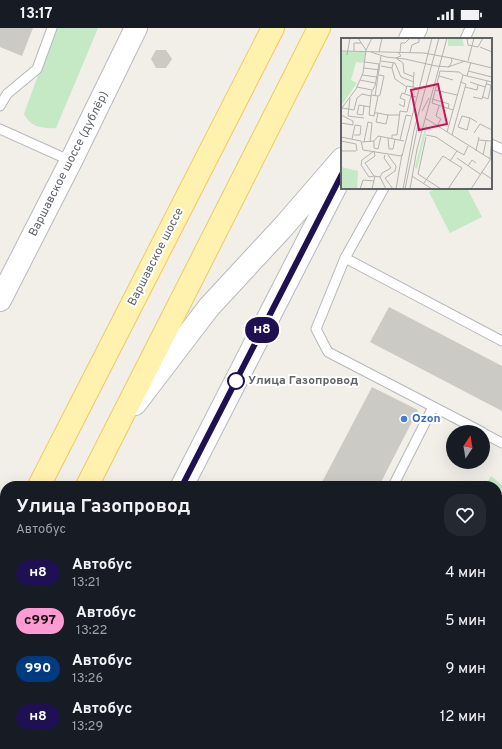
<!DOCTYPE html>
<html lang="ru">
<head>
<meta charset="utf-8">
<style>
	body { margin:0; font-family:Overpass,sans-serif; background:#242831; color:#f1f3f6; height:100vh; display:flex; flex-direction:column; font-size:15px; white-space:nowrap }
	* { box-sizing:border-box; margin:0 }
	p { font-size:13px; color:#9ea1a6 }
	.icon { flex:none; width:22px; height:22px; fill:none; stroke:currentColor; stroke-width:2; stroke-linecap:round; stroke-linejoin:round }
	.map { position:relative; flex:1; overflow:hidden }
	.side { position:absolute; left:0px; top:453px; width:502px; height:268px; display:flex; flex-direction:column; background:#171b24; border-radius:16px 16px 0 0; box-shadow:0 4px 16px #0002 }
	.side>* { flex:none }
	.badge { padding:0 8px; border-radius:13px; font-size:14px; line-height:26px }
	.needle { width:26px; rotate:12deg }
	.buttons { position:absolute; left:446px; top:397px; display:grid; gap:8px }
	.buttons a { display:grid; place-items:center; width:44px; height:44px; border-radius:50%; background:#171b24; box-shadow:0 4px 16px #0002; font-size:20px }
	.map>.badge { position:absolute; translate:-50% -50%; box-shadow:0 0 0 2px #fff }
	.round { display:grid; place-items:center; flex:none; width:42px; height:42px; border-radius:16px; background:#242831 }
	.head { display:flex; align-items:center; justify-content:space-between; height:68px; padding:0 16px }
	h1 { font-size:19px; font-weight:700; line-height:30px }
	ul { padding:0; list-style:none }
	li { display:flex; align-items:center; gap:12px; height:48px; padding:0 16px }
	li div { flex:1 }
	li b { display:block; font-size:15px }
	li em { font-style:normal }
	li .badge { min-width:44px; font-weight:700; text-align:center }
	.status { display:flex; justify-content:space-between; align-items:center; height:28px; padding:0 20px; background:#171b24; direction:ltr }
	.status svg { height:11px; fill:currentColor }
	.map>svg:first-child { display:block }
</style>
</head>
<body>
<div class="status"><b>13:17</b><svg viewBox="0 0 49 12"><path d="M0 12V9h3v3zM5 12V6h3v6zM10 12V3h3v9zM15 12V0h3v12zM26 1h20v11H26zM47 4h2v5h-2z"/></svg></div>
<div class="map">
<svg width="502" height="721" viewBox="0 0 502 721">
	<rect width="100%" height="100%" fill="#f1efe8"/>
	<g fill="#c5e8c5">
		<path d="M55,0H98L56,100C42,101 31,99 24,86Z"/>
		<polygon points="436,160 467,160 482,189 450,205 429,164"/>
		<polygon points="491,448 502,457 502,490 497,496 497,458 485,458"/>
		<polygon points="96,716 135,716 132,721 92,721"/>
	</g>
	<g fill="#cccac5">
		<polygon points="0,0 33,0 22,28 0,19"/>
		<polygon points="156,22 166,22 172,31 166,40 156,40 151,31"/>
		<polygon points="389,279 502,338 502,383 370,314"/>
		<polygon points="372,359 418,382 379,458 320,458"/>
	</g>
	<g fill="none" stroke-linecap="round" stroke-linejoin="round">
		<defs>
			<g id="service">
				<polyline points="465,11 470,0"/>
				<polyline points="0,78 7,66 37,41 52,0"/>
				<polyline points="0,101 71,133"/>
				<polyline points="491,116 502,121"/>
				<polyline points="384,160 345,230 316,301 328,324 482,404"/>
				<polyline points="345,230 502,313"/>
				<polyline points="483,405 502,415"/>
				<polyline points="393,458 433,379"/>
			</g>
			<polyline id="tertiary" points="325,716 330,721"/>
			<g id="secondary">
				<polyline points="410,11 416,0"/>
				<polyline points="0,272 71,133 136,0"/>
				<polyline points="135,376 209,279 284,198 342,131"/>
				<polyline points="182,458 342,146"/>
				<polyline points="48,721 50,716"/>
			</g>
			<g id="primary">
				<polyline points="39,458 273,0"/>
				<polyline points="87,458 319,0"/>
				<polyline points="0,534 5,524"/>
				<polyline points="0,627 5,617"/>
			</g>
		</defs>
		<use href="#service" stroke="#b5b8bc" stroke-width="11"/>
		<use href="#tertiary" stroke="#b5b8bc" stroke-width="23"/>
		<use href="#secondary" stroke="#b6babf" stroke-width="24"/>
		<use href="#primary" stroke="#f2c960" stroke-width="24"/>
		<use href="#service" stroke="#fff" stroke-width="9"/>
		<use href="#tertiary" stroke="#fff" stroke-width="21"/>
		<use href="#secondary" stroke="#fff" stroke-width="22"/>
		<use href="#primary" stroke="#fff2af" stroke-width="22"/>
	</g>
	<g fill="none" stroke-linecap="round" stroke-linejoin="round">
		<defs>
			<polyline id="line" points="182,458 342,146"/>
		</defs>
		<use href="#line" stroke="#fff" stroke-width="9"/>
		<use href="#line" stroke="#1f1051" stroke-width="6"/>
	</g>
	<circle fill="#fff" stroke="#1f1051" stroke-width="2" cx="236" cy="353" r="8"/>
	<circle fill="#3f7fe0" stroke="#fff" stroke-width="1.5" cx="404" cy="391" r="4"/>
	<g text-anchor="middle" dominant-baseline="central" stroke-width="4" stroke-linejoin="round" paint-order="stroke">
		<g font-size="12" fill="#5f6368" stroke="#fff">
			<text transform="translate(69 136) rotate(-63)">Варшавское шоссе (дублёр)</text>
			<text transform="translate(156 229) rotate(-63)">Варшавское шоссе</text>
		</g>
		<g font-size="12" font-weight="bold" fill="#5f6368" stroke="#fff" text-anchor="start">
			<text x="248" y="353">Улица Газопровод</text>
		</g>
		<g font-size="12" font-weight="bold" fill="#366cbe" stroke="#fff" text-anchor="start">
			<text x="412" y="391">Ozon</text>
		</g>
	</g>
	<g transform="translate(341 10)">
		<rect width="151" height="151" fill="#f1efe8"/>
		<path d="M107,0H121L123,8H107ZM0,14H24L23,25L15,24L10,42L16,45L0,68ZM85,86L86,89L76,131L74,129ZM0,129L17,133L16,151H0Z" fill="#c5e8c5"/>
		<path fill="none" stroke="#b3b3b1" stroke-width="1" d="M126,0L127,7L137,9L142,0M139,9L151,14M25,12L31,0M0,13L44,14L83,15L110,20L111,23L108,29L95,28L64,21L45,19L30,14M13,13V5H20M38,14L41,0M57,14L60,18L55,20L62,25L63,35L73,39M59,14L60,5H64L69,0M69,14L71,7L78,4V0M6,17L9,0M110,20L151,30M40,23L54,25L60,39L73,44M127,23L133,0M24,24L38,26L34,48L31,53L30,58L28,77L33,78L37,58L30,57M40,28L51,30L52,25M107,29L124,23M23,30L39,32M51,30L54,41L66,49M127,33L151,39M21,37L36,39M98,38L112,42M126,38L130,24M19,42L34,45M129,44L144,49M16,49L31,52M72,49L73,34M124,49L136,52L137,47M94,52L116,57M64,55L66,48L77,50M34,58L40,18M37,58L39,57L43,38L38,37M132,59L141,61L146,43M142,59L147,61L150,47L145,46M91,61L108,66L107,71M58,66L63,69L64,62L59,60L61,55L70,58M23,68L22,77L16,76L18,67L29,69M1,70L13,72L16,60L21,56L30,58M0,71L15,51L22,35L25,12L17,0M112,72L91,65L99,33L118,34L122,37L151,44M81,73L88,60M34,75H37L46,77H47L45,86L35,84L37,75M0,77L12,83V87L0,85M46,77H59M7,78L9,60M7,78L23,80M84,80L151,122M129,80L126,92L117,89L121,78L129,80L136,84M96,88L100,81L95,78L98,68M106,94L122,37M133,95L139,86L151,92M85,97L95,99L116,113M111,97L125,46L119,44M0,99L20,103L22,112L60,118M85,99L77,136L100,151M47,100L48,111H52L54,101M11,101L14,87L20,88L19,97H13M51,101V97H56L59,73L66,74L70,58L75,59M59,102L65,77L70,78M138,102L150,103M0,103L15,106L16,113M33,103V110L37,111L40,98M21,104L33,103L37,98L63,103M23,104L27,84L31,85L29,104M0,113H15M33,113L34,118L24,125L33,138L28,139L20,127L21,122ZM135,113L138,99M47,117L55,128L54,133L44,140L52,151M142,117L145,103M61,118L91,0M116,120L139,136M109,123L116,113L123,117L127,108M127,128L131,122L135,125M140,134L151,141M33,138L39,139L41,135L50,130L43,120L44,117M71,138L91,151M39,139L45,151M83,145L102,118L121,130L107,151M19,151L22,142L33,143M31,151L34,138M55,151L61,116M62,151L73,92L98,0M64,151L77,87M69,151L76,111L106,0M130,151L149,122L151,94"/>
		<path fill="#c2185b" fill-opacity="0.15" stroke="#c2185b" stroke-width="2" d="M97,46L106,86L78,92L70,52Z"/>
		<rect width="151" height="151" fill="none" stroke="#5f6368" stroke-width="2"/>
	</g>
</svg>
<div class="buttons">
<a><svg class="needle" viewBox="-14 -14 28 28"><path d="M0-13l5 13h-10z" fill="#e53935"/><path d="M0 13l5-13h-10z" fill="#9ea1a6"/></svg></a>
</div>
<b class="badge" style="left:262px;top:302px;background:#1f1051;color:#fff">н8</b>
<section class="side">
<div class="head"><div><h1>Улица Газопровод</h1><p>Автобус</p></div><a class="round"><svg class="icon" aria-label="heart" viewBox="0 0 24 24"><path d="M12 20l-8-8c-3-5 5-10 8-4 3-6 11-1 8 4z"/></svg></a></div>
<ul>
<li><span class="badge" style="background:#1f1051;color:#fff">н8</span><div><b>Автобус</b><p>13:21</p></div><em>4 мин</em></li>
<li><span class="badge" style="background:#ff9ad2;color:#111">с997</span><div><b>Автобус</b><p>13:22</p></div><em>5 мин</em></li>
<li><span class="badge" style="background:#003b80;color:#fff">990</span><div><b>Автобус</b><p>13:26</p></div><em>9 мин</em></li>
<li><span class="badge" style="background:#1f1051;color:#fff">н8</span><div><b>Автобус</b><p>13:29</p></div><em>12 мин</em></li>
</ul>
</section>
</div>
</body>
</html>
